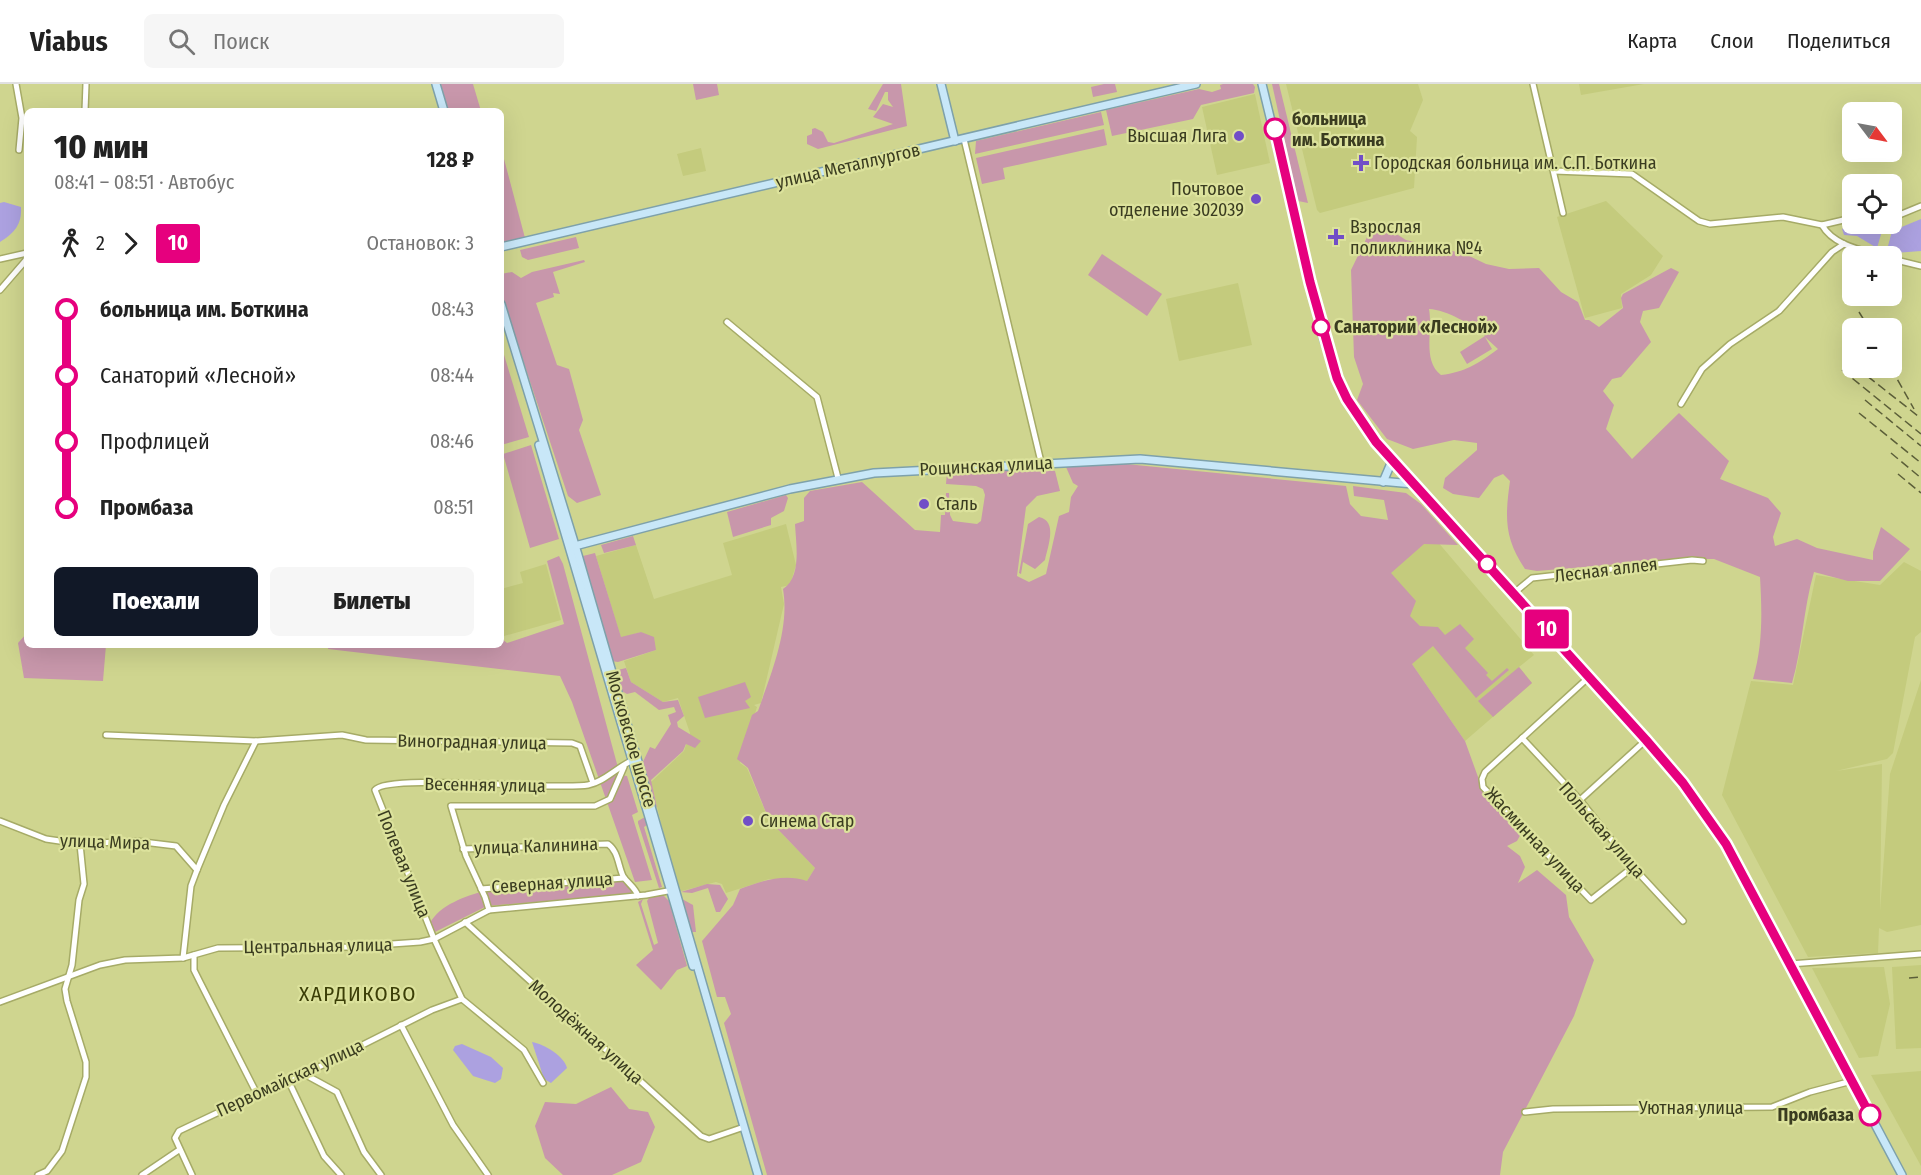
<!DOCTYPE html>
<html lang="ru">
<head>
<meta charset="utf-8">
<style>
	body { margin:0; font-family:"Fira Sans Condensed",sans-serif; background:#f6f6f6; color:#222; height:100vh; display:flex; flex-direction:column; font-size:22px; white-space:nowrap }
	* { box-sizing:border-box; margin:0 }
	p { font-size:20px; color:#767676 }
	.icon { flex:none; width:33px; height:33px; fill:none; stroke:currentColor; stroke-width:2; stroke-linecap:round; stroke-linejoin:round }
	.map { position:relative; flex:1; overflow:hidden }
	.drawer { position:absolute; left:24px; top:24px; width:480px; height:540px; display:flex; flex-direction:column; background:#fff; border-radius:9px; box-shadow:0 6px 24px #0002 }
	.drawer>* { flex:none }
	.badge { padding:0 12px; border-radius:4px; font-size:21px; line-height:39px }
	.needle { width:39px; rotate:122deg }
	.tools { position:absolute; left:1842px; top:18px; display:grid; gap:12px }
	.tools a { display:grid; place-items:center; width:60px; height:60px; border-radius:9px; background:#fff; box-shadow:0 6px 24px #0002; font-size:30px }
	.map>.badge { position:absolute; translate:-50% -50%; box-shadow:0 0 0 3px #fff }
	.legs { display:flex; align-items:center; gap:9px; height:66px; padding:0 30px; font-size:20px }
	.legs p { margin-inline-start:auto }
	.head { display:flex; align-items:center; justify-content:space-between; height:102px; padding:0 30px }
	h1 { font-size:33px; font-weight:800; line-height:45px }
	.cta { display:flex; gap:12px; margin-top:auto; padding:12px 30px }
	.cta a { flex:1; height:69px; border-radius:9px; background:#111827; color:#fff; font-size:24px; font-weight:800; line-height:69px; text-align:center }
	.cta a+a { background:#f6f6f6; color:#222 }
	ul { padding:0 30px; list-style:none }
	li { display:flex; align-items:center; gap:21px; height:66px; font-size:22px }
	li i { display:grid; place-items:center; width:9px; height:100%; margin:0 8px; background:currentColor }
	li i::after { content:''; width:15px; height:15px; margin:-8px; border:4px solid; border-radius:50%; background:#fff }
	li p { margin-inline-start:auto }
	li:first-child i { background:linear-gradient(#0000 50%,currentColor 0) }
	li:last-child i { background:linear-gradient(currentColor 50%,#0000 0) }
	header { display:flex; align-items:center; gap:36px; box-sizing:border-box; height:84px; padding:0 30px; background:#fff; border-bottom:2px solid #e0e0e0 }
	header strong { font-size:28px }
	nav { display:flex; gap:33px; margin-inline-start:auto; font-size:21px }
	.search { width:420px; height:54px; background:#f6f6f6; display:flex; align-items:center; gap:15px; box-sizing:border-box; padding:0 21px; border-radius:9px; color:#767676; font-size:22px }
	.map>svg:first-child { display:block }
</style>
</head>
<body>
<header>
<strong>Viabus</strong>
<div class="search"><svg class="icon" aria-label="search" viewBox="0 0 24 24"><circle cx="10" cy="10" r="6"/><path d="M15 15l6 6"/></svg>Поиск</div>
<nav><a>Карта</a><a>Слои</a><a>Поделиться</a></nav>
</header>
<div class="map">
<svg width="1921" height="1091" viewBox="0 0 1921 1091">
	<rect width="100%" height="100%" fill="#cfd58f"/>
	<g fill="#c4cb7d">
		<polygon points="1286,0 1418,0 1423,16 1410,47 1417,53 1414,104 1320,129 1317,126"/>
		<polygon points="1579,0 1644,0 1581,11"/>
		<polygon points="1255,10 1270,79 1217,91 1202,23"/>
		<polygon points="701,64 706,87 683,92 677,70"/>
		<polygon points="1606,117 1663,172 1651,191 1621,210 1622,224 1585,234 1557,133"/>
		<polygon points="1238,199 1252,261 1179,277 1166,215"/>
		<polygon points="786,440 796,481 790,501 781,503 784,520 761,619 754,621 757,623 740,679 747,684 769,736 815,784 807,797 769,795 726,809 722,800 716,798 678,808 651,698 684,667 690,649 678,614 663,618 631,598 624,577 656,566 641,548 621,554 596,472 636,461 654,515 732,491 723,459"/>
		<polygon points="1431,450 1534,571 1519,583 1532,599 1465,657 1412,580 1387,488"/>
		<polygon points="1904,478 1921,487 1921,548 1915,553 1893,669 1887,675 1836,687 1882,680 1880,827 1890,690 1921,596 1921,841 1887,848 1879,844 1878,869 1808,873 1722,711 1751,597 1793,601 1816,491 1880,501"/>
		<polygon points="546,480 561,536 504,552 501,505 523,499 520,488"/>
		<polygon points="1921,881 1921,964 1896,965 1892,883"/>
		<polygon points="1884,883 1890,920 1878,972 1859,974 1812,884"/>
		<polygon points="1921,987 1921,1082 1871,991"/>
	</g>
	<g fill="#c897ab" fill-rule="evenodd">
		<polygon points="441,0 473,0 481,27 448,27"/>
		<polygon points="693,0 717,0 719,11 696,16"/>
		<polygon points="883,0 901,0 907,42 818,65 807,60 807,52 812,50 812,45 815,44 823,48 828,58 834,59 893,40 873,33 883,20 893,23 888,16 888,8 885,8 876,27 868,25"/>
		<polygon points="1104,0 1115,0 1117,8 1093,13 1091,3"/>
		<polygon points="1223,0 1253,0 1255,3 1254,9 1201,21 1193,35 1112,52 1106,26 1199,5 1212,8 1221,5 1220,1"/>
		<polygon points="1272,0 1279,0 1308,119 1298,117"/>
		<polygon points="1101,28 1104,41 975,70 976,57"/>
		<polygon points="1104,45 1107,61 1003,84 1005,95 982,100 976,74"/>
		<polygon points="501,74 504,75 525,154 502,160"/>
		<path d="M1382,141L1406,156L1465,170L1486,180L1509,185L1539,184L1561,208L1578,218L1585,236H1589L1599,243L1623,224L1621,214L1623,210L1671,184L1679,188L1659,224L1643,227L1640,238L1651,258L1621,293L1612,295L1603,307L1614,321L1606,345L1632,375L1679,329L1729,377L1720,395L1768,414L1781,429L1773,453L1775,462L1797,455L1817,464L1873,476V468L1881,443L1910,465L1880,497H1848L1814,488C1803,526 1803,561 1792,599L1753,595C1763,561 1762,528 1760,493L1714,475H1678L1537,487L1525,485C1504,454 1505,433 1510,397L1503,390L1494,394L1479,414L1453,410L1443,404L1445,394L1477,366V359L1454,356L1413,365L1387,355L1357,316L1363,300L1354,273L1351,186L1372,143ZM1429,225C1447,226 1471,240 1485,252L1460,268L1467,280L1492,265L1485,253L1498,265C1478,280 1465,288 1441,291C1422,277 1433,246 1429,225Z"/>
		<polygon points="576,153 579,164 528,176 522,173 520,166"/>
		<polygon points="1102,170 1162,210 1147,232 1088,191"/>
		<polygon points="584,176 585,178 553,188 560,210 553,209 554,213 536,219 557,281 569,285 583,336 579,346 601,411 577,419 568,412 501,210 501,190 512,188 521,194 532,188"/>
		<polygon points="501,261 529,353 501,361"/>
		<polygon points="531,361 559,455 530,464 503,370"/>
		<path d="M1126,380L1346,402L1350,420L1361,432L1388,436L1384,416L1354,412L1353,402L1406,409L1421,420L1458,461L1424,460L1391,489L1416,517L1410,532L1420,542L1438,543L1445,551L1460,540L1474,555L1465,564L1488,589L1486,591L1492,597L1507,584L1509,586L1476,614L1433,562L1412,580L1465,657L1482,704L1522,748L1517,757L1507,762L1520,772L1525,783L1518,799L1537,786L1566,811L1569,833L1594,876L1574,932L1503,1068L1500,1091H767L724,939L731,930L725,913H717L702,857L733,821L740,805C762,797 784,789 807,797L815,784L769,736L748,684L737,675L752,631L758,627C771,590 790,545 783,505C802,493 796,460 795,440L804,437V414L810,407L862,398L915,446L940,448L941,431H945L946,409H949L950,431L953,437L977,440L981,437L985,411L983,405L976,402L946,400L947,388L1033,383L1055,387L1060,407L1037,412L1026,423L1017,492L1029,498L1046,490L1059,432L1069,428L1071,413L1078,402L1073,399L1066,383Z"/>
		<polygon points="786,411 788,414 784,427 771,434 771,441 733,453 727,428"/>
		<path d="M1039,433C1058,437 1048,462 1045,476L1035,485L1023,478L1021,490L1019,489L1028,440Z"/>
		<polygon points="633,452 636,461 604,469 601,461"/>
		<polygon points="595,469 621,553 641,548 654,553 656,566 618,578 611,577 583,472"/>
		<polygon points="559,472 563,480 620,691 627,692 638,728 632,731 652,796 635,798 572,618 560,592 328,565 329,561 501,561 501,554 507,559 564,540 547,477"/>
		<polygon points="27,549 27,561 106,561 103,597 24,594 18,559"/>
		<polygon points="1519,583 1532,599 1493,633 1478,617"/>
		<polygon points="626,584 631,598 663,618 678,616 684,632 677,638 678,643 701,657 695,664 686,660 683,667 651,696 657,723 653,721 649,697 641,682 650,663 655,665 671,640 668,631 676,628 674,623 659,626 635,608 627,610 620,606 615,590 618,586"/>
		<polygon points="745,598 751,613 745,617 750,624 705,634 698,613"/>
		<polygon points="645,733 647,741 644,743 662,803 659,804 638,739 638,737"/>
		<path d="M621,796L631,806L632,810L487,822L435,848L430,839C440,821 465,812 485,807Z"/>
		<polygon points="707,800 720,801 728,815 720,828 716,828 708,804 692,809 681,808"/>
		<polygon points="663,811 669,817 687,882 677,886 661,906 636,881 653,866 638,818 643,815 641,820 654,861 658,859 647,817 649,814"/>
		<polygon points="682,815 693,821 696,848 691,848"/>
		<polygon points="611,1003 629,1025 648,1028 655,1043 641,1078 612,1091 563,1091 545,1074 535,1042 545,1018 576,1020"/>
	</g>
	<g fill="#aca1e0">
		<path d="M4,118L21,123C22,141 14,149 0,158V119Z"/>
		<polygon points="1921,135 1921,167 1895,169 1888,162 1892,147"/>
		<polygon points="1852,139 1880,141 1882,147 1877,164 1857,152 1844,151 1842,145"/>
		<path d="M532,958C544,960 564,972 567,984L551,999L544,995Z"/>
		<polygon points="462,960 491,973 503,984 501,995 495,999 473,992 453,966 455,962"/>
	</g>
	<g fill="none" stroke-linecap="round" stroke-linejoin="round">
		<defs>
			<g id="minor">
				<polyline points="16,0 22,34 19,66"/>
				<polyline points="1533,0 1563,129"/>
				<polyline points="85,27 86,0"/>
				<polyline points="964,55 1041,378"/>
				<polyline points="1554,87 1632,90 1699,137 1710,140 1783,133 1822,141 1852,134"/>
				<polyline points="1892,134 1921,122"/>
				<path d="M1822,141C1833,161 1861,166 1882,172"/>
				<polyline points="0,175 27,169"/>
				<polyline points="1892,175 1921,182"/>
				<polyline points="0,206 26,176 27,170"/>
				<polyline points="727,238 817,313 838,394"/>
				<polyline points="1681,320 1702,285 1730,260 1779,227 1832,168 1844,160"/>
				<polyline points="1514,509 1532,494 1692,476 1703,477"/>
				<polyline points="1589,593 1485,688 1482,695 1483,703 1591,816 1633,783"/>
				<polyline points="106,651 256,657 342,651 366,656 572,659 580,662 593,699"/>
				<polyline points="1522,654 1580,716 1633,783 1683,837"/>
				<polyline points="1580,716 1646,656"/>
				<polyline points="0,737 46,755 80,760 135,757 176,762 197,786"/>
				<path d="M463,765L608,760C618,767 618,781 623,792C628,800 635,803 638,812"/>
				<polyline points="481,805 624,794"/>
				<polyline points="489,826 485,813 466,772 451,722 595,722 610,715 624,683"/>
				<polyline points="465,838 701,1052 709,1055 744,1043"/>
				<polyline points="194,871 194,886 200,898 257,1010"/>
				<polyline points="183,874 191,802 197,786 224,721 256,657"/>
				<polyline points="1790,880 1921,870"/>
				<polyline points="0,918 100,881 125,876 183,874 218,864 349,863 420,858 434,855 489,826 646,811 673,806"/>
				<polyline points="401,941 453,1041 488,1091"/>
				<polyline points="304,990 337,1008 364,1068 381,1091"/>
				<polyline points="289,998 324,1072 341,1091"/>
				<path d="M543,999L524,966L462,915L434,855L375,706C387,689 557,707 588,701C604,698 616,684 631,677"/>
				<polyline points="1525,1028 1553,1025 1772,1023 1810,1008 1852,997"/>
				<polyline points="38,1091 47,1087 62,1067 86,993 86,978 67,917 65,905 72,881 79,816 84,800 80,760"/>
				<polyline points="142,1091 179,1066"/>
				<polyline points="192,1091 175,1054 179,1047 257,1010 271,1007 432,926 462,915"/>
			</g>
			<g id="major">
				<polyline points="436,0 444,27"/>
				<polyline points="941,0 955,57"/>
				<path d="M1262,0L1324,256C1338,296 1351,325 1376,359L1646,656L1683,699L1726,760L1902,1091"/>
				<polyline points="501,163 1196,0"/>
				<polyline points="501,220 578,471 758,1091"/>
				<polyline points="539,361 693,882"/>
				<polyline points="1383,398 1392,377"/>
				<polyline points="571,463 790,405 874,389 1140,375 1413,400"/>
			</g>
		</defs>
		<use href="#minor" stroke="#a6ab67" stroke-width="8"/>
		<use href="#major" stroke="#7ea1aa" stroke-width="10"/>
		<use href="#minor" stroke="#fff" stroke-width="5"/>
		<use href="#major" stroke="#c8e7f8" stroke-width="7"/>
		<g stroke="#5c5f39" stroke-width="1.5" stroke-dasharray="9 4.5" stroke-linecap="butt">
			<polyline points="1859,228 1869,244"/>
			<polyline points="1843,273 1852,280"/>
			<polyline points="1857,284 1918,332"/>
			<polyline points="1891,284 1914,325"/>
			<polyline points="1842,286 1921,350"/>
			<polyline points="1865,316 1921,362"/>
			<polyline points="1859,329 1921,379"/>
			<polyline points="1891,369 1921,394"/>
			<polyline points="1898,390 1921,409"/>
			<polyline points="1909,894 1921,893"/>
		</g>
	</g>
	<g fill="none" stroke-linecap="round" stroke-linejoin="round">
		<defs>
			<polyline id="line-1" points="1275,45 1310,198 1337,294 1347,315 1376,358 1646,656 1683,699 1726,760 1870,1031"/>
		</defs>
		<use href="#line-1" stroke="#fff" stroke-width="14"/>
		<use href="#line-1" stroke="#e6007e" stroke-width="9"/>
	</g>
	<g fill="#fff" stroke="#e6007e" stroke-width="3">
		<circle cx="1275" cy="45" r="10"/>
		<circle cx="1321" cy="243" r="8"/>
		<circle cx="1487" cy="480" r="8"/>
		<circle cx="1870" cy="1031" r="10"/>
	</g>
	<g fill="#714ec7" stroke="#dce29c" stroke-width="2">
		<circle cx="1239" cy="52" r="6"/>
		<path d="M1358 70h6v6h6v6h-6v6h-6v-6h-6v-6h6z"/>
		<circle cx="1256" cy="115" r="6"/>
		<path d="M1333 144h6v6h6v6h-6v6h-6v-6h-6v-6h6z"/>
		<circle cx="924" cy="420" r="6"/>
		<circle cx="748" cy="737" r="6"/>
	</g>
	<g text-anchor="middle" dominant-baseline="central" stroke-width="4.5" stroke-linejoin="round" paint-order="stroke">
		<g font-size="18" font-weight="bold" fill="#3a3c20" stroke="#dce29c" text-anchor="start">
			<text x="1292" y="35">больница<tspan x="1292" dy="21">им. Боткина</tspan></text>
			<text x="1334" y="243">Санаторий «Лесной»</text>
			<text x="1854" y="1031" text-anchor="end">Промбаза</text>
		</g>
		<g font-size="18" fill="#3a3c20" stroke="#dce29c" text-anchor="start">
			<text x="1227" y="52" text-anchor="end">Высшая Лига</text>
			<text x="1374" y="79">Городская больница им. С.П. Боткина</text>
			<text x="1244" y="105" text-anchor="end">Почтовое<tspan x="1244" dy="21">отделение 302039</tspan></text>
			<text x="1350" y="143">Взрослая<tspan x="1350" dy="21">поликлиника №4</tspan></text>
			<text x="936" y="420">Сталь</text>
			<text x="760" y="737">Синема Стар</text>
		</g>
		<g font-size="18" fill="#3a3c20" stroke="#dce29c">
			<text transform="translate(848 82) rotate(-13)">улица Металлургов</text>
			<text transform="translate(986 382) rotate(-3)">Рощинская улица</text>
			<text transform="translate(1606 486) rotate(-7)">Лесная аллея</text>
			<text transform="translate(631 655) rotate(74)">Московское шоссе</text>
			<text transform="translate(472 658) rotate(1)">Виноградная улица</text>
			<text transform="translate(485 701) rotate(1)">Весенняя улица</text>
			<text transform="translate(1602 746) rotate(49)">Польская улица</text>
			<text transform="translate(1535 756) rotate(47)">Жасминная улица</text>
			<text transform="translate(105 758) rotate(2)">улица Мира</text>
			<text transform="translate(536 762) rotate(-2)">улица Калинина</text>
			<text transform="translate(404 780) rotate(68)">Полевая улица</text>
			<text transform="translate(552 799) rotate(-4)">Северная улица</text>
			<text transform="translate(318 862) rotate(-1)">Центральная улица</text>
			<text transform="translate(586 948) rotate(42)">Молодёжная улица</text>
			<text transform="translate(290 994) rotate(-25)">Первомайская улица</text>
			<text x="1691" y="1024">Уютная улица</text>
		</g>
		<g font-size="21" letter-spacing="1.5" fill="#3b3e07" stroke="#dce29c">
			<text x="358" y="910">ХАРДИКОВО</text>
		</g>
	</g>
</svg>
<div class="tools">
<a><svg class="needle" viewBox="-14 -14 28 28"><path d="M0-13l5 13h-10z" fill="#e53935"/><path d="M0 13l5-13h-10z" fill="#767676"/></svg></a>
<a><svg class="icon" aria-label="locate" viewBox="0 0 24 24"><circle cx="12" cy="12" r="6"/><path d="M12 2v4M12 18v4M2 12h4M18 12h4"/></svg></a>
<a>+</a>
<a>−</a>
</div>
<b class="badge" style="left:1547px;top:545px;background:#e6007e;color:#fff">10</b>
<section class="drawer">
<div class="head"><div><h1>10 мин</h1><p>08:41 – 08:51 · Автобус</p></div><b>128 ₽</b></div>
<div class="legs"><svg class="icon" aria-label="walk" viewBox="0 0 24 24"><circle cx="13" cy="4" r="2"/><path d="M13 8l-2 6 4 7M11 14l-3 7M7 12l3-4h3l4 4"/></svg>2<svg class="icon" aria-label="forward" viewBox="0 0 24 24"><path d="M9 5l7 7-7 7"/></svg><b class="badge" style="background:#e6007e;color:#fff">10</b><p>Остановок: 3</p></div>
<ul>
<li><i style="color:#e6007e"></i><b>больница им. Боткина</b><p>08:43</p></li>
<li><i style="color:#e6007e"></i><span>Санаторий «Лесной»</span><p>08:44</p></li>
<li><i style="color:#e6007e"></i><span>Профлицей</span><p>08:46</p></li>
<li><i style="color:#e6007e"></i><b>Промбаза</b><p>08:51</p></li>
</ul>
<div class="cta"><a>Поехали</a><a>Билеты</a></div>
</section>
</div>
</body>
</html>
